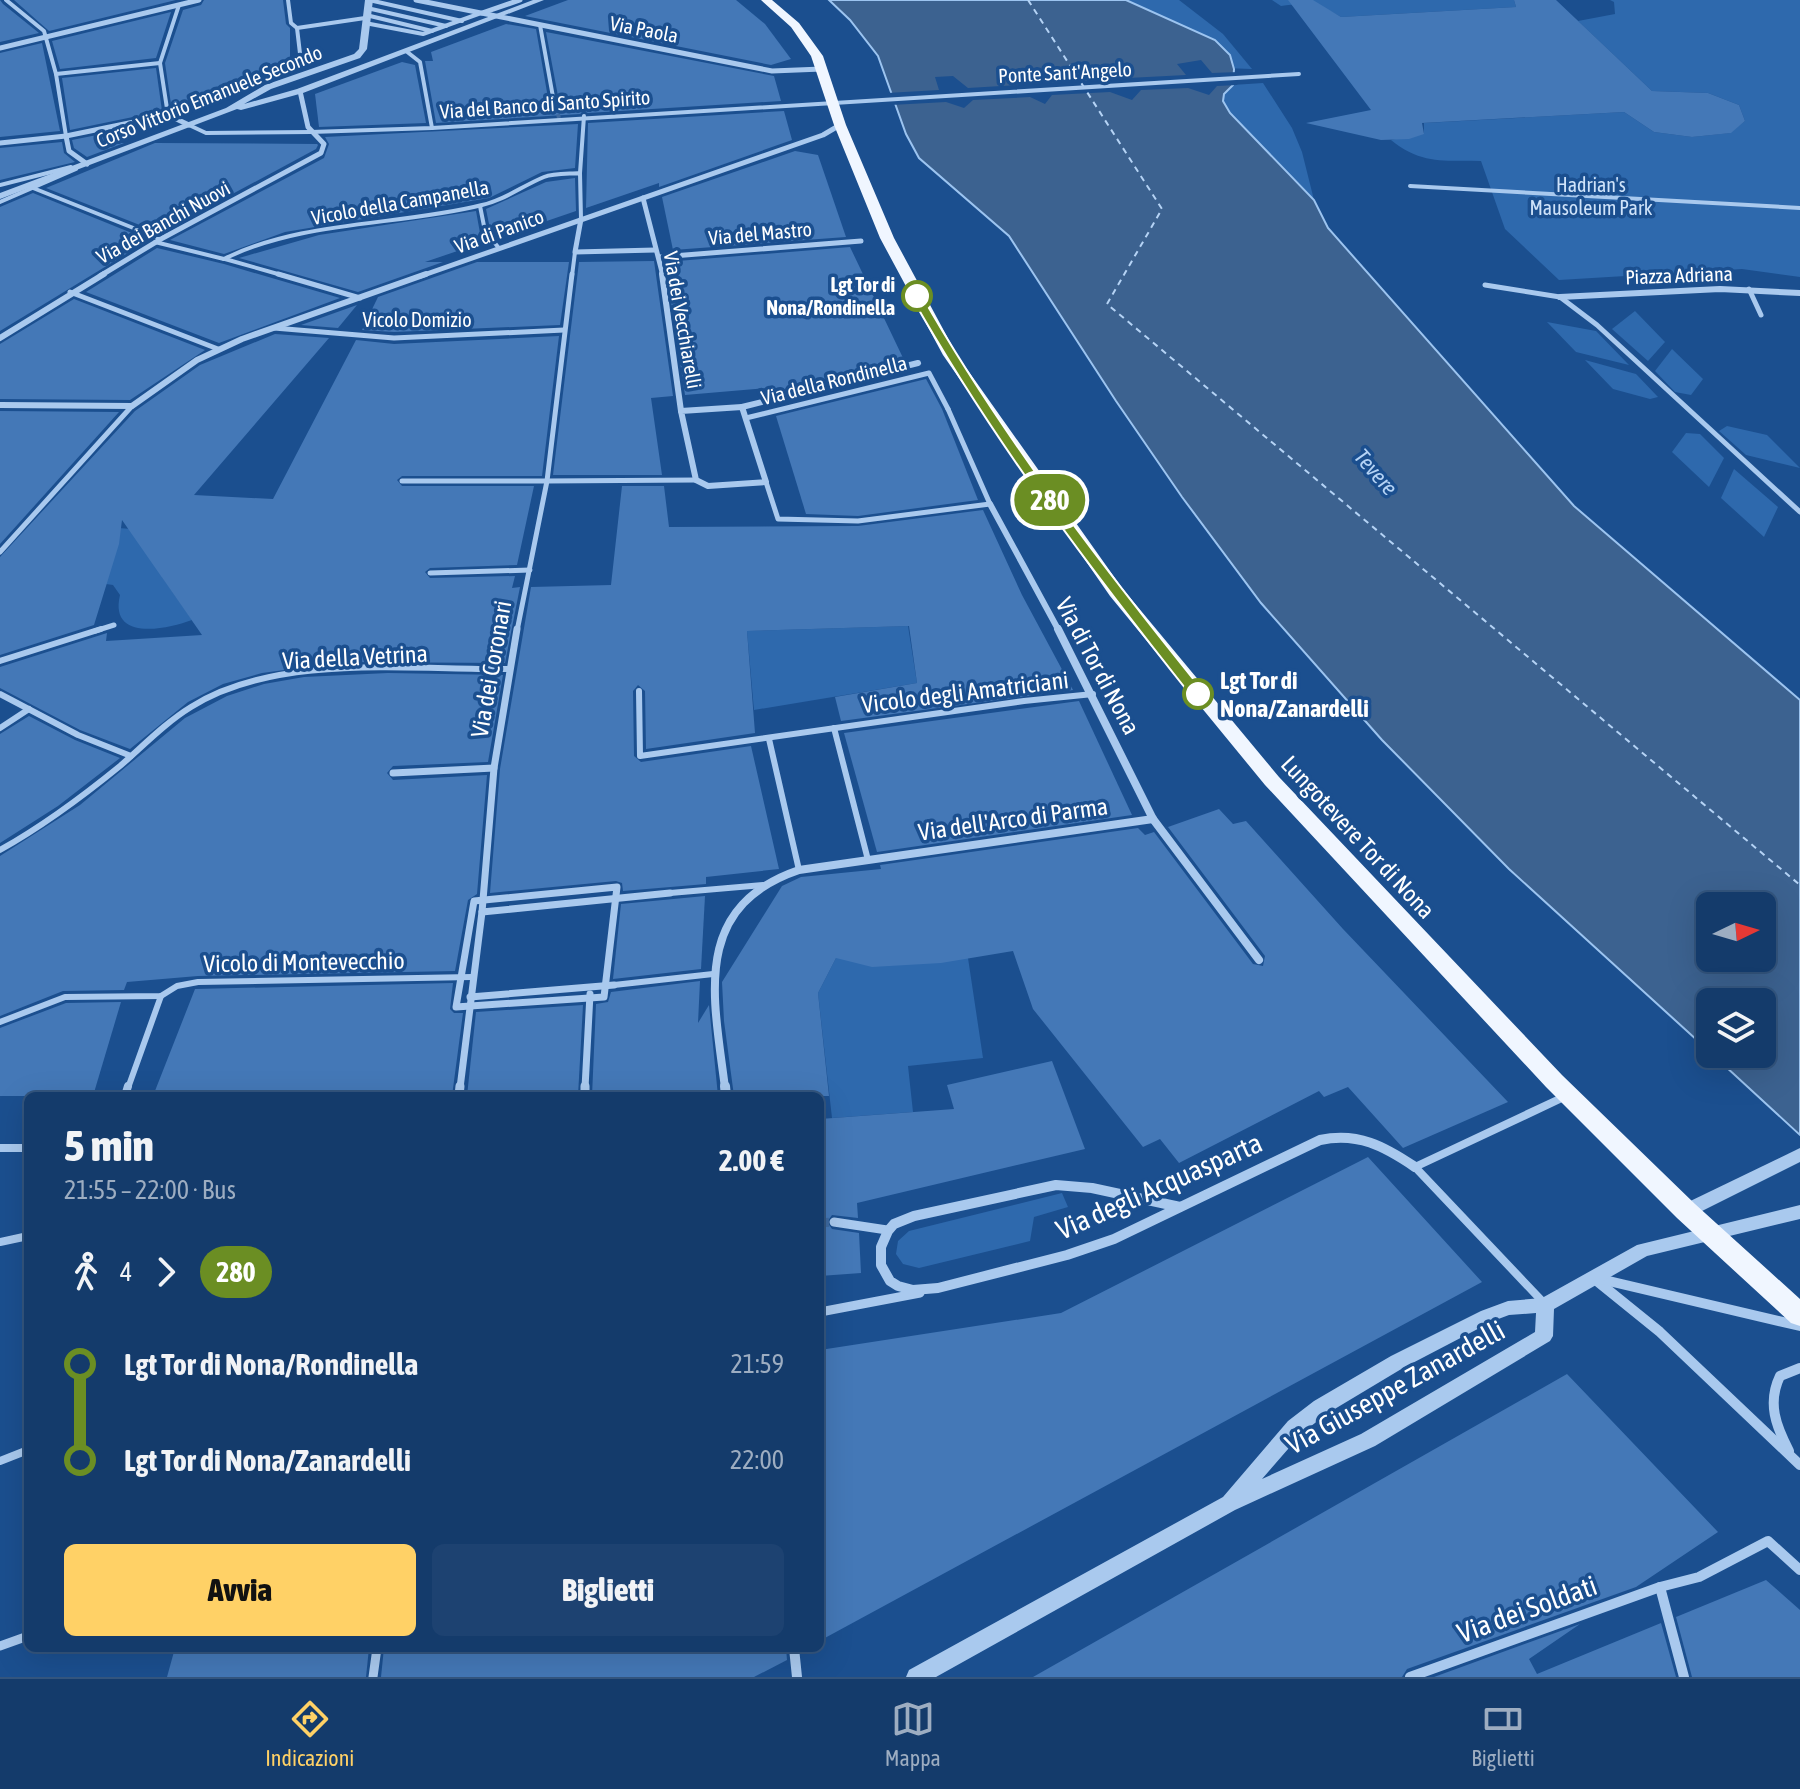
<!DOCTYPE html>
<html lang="it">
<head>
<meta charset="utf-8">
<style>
	body { margin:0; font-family:"Asap Condensed",sans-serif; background:#1d4271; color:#f1f3f6; height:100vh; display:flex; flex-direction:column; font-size:30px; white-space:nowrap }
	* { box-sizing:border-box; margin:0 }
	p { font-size:26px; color:#9dadc1 }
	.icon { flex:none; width:44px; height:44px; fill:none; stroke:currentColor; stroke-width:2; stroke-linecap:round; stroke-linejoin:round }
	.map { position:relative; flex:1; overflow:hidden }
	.panel { position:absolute; left:24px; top:1092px; width:800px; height:560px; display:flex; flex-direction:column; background:#143b6b; border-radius:12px; box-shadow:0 8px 32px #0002,0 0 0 2px #33557e }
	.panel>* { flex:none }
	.badge { padding:0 16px; border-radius:26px; font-size:28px; line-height:52px }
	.needle { width:52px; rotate:85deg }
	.buttons { position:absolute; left:1696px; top:892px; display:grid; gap:16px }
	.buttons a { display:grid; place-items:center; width:80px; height:80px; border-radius:12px; background:#143b6b; box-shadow:0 8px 32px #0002,0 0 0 2px #33557e; font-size:40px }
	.map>.badge { position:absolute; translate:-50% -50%; box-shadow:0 0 0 4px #fff }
	.legs { display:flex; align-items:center; gap:12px; height:88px; padding:0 40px; font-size:26px }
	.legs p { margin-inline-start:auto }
	.overview { display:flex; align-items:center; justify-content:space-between; height:136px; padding:0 40px }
	h1 { font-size:44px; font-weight:800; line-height:60px }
	.action { display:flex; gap:16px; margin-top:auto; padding:16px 40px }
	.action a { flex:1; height:92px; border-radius:12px; background:#ffd166; color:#111; font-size:32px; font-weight:800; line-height:92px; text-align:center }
	.action a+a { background:#1d4271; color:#f1f3f6 }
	ul { padding:0 40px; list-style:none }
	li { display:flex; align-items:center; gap:28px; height:96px; font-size:30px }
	li i { display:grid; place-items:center; width:12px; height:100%; margin:0 10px; background:currentColor }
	li i::after { content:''; width:20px; height:20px; margin:-10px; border:6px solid; border-radius:50%; background:#143b6b }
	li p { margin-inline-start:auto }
	li:first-child i { background:linear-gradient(#0000 50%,currentColor 0) }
	li:last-child i { background:linear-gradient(currentColor 50%,#0000 0) }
	.tabs { display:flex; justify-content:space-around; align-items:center; height:112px; border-top:2px solid #33557e; background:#143b6b; font-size:22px; color:#9dadc1 }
	.tabs a { display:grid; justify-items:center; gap:4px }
	.tabs .active { color:#ffd166 }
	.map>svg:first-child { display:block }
</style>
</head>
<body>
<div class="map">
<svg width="1800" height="1677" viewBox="0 0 1800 1677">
	<rect width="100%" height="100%" fill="#1b4f8f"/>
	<g fill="#2e69ad">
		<polygon points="1111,0 1179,0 1223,34 1252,69 1224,68"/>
		<path d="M1272,0H1514L1516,7L1341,17C1320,4 1305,2 1281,6Z"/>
		<path d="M1610,0H1800V277L1742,269L1559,280L1505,229L1481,161C1443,160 1422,165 1391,140L1424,133V123L1624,112L1654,132L1692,137L1730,133L1745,121L1739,105L1708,93L1652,91L1578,21L1615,14L1614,2Z"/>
		<polygon points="1263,83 1292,128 1302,152 1314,200 1328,228 1537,465 1209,94 1217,86"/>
		<polygon points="1635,311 1665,342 1648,361 1612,329"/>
		<polygon points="1547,322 1596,331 1629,365 1576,352"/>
		<polygon points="1672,349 1703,379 1691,395 1675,392 1655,371"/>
		<polygon points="1585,360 1636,374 1658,397 1650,399 1613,389"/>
		<polygon points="1727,426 1767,435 1800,468 1746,455 1719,431"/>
		<polygon points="1686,433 1700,434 1724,458 1709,487 1672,452"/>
		<polygon points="1734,469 1778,507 1764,537 1721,498"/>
		<path d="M105,527L172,532L183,568L162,577L192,620C165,630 109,641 120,595L113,585L106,584Z"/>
		<polygon points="908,626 917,683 754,710 747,631"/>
		<polygon points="836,958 968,958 983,1058 908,1066 913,1112 832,1118 818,993"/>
		<polygon points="1062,1193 1068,1207 1034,1217 1030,1241 919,1268 903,1264 896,1254 898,1241 909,1231"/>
	</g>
	<path fill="#3c6290" stroke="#9cc4f0" stroke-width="2" fill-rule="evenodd" d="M829,0H1126L1215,40L1230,55L1234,69L1233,85L1224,94L1223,101L1230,113L1314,200L1328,228L1574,506L1800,700V1135L1712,1054H1762V1002H1710V1052L1509,869L1382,740L1261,603L1182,497L1116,401L1009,236L919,158L906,134L878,56L850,20ZM1710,906H1762V958H1710Z"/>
	<polygon fill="#1b4f8f" points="1201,60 1212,73 1239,72 1237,85 1217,86 1209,95 1188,88 1141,90 1132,100 1110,92 1052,95 1045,104 1030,97 973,100 964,108 946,102 891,105 887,93 939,90 935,77 953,76 968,88 1019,85 1016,76 1042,74 1047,83 1100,80 1101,70 1121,69 1128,78 1186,75 1177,64"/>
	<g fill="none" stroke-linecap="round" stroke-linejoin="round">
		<polyline stroke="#b5d3f5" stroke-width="2" stroke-dasharray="6 5" stroke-linecap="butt" points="1028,0 1162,209 1107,304 1800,885"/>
	</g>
	<g fill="#4478b7">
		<polygon points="0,0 3,4 39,33 0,42"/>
		<polygon points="14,0 176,0 49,31"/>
		<polygon points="204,0 283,0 286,24 290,28 290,73 178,114 172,111 165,63 183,10 201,5"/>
		<polygon points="568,0 736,0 765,24 791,59 771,65 525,16"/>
		<polygon points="1288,0 1313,0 1341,17 1516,7 1514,0 1556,0 1652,91 1708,93 1739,105 1745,121 1731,133 1692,137 1654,132 1624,112 1422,123 1424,134 1409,139 1381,140 1306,123 1371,110"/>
		<polygon points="171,12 156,58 60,69 52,41"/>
		<polygon points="506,24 536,29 548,98 552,102 558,96 546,32 774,76 781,101 588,113 584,111 580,114 436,123 425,61 433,61 431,52"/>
		<polygon points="42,43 60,131 0,137 0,53"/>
		<polygon points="402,62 415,65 426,123 319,127 315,94"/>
		<polygon points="156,68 162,111 70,130 62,78"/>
		<polygon points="784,111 792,140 659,187 659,183 586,208 588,123"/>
		<polygon points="578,124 575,168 542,172 489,198 285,232 224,254 170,240 324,158 329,144 325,137"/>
		<polygon points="147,125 97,143 124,143 87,157 74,148 72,140"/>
		<polygon points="62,142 64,153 75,162 0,180 0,148"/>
		<polygon points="155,143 317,144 318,145 316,149 160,233 46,188"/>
		<polygon points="795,151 818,155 846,237 673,250 662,197"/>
		<polygon points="575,178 576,211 497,238 490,229 486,209 546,182"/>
		<polygon points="33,193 149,240 0,331 0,207"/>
		<polygon points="476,211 480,233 487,241 425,262 443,262 358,292 239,258 319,235"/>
		<polygon points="850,247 904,360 769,394 767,388 685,395 665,262"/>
		<polygon points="157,248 224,264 340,298 219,343 86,292"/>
		<polygon points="654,261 673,396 651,398 662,475 553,475 579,262"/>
		<polygon points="477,262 569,262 560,325 394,332 362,330 378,297"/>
		<polygon points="74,299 205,350 130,400 0,399 0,344"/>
		<polygon points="357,305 338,328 301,325"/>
		<polygon points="275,334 329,338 194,495 273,499 356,340 394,344 559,336 542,476 402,476 397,480 402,486 534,486 517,565 430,568 425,572 430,578 515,576 512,588 520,587 505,663 345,662 262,673 223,684 188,702 130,749 80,730 0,688 0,667 107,633 106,641 202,635 122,520 119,544 94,625 0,655 0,557 135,411 200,365"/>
		<polygon points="926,379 942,409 978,500 858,516 806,514 776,416"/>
		<polygon points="0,411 119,412 0,544"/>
		<polygon points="622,486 664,486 669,527 858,526 983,510 1022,595 1073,690 841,721 835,697 917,683 909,626 747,631 755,733 646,749 645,691 638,685 633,691 634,756 641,762 751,746 779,869 706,877 706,884 623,891 622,883 616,881 490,893 500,769 531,587 611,585"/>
		<polygon points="388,673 503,675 488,762 393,766 387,773 393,780 487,775 477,894 468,900 455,971 198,976 127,982 124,990 63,991 0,1016 0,856 80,805 185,718 227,696 264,684 304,677"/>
		<polygon points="1079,701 1132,815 877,852 844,733"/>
		<polygon points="29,716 75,740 120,758 58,806 0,843 0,734"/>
		<polygon points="1219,809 1233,824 1246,821 1343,929 1508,1102 1403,1148 1348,1087 1324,1097 1319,1091 1179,1163 1160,1139 1143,1147 1033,1009 1013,951 941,963 872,967 836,958 818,993 829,1096 734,1096 724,1021 722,982 782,886 801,877 881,869 880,865 1138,828 1145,835 1154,832 1253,964 1263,966 1265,956 1168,827"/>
		<polygon points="705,896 701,969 613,979 621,904"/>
		<polygon points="700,981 698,1023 709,1005 718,1096 592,1096 596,1004 608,1002 611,992"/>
		<polygon points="453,983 450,1009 454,1013 463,1013 452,1096 153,1096 195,989"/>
		<polygon points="121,1002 93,1096 0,1096 0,1028 66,1003"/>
		<polygon points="583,1005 578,1096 467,1096 476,1012"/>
		<polygon points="1052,1061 1085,1149 857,1203 858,1218 832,1215 827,1222 832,1229 859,1233 861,1273 820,1276 820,1119 954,1109 947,1085"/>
		<polygon points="1368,1157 1482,1282 823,1639 820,1613 820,1350 1061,1313"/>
		<polygon points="1567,1374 1718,1532 1636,1587 1407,1669 1402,1677 1033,1677"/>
		<polygon points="1766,1580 1800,1610 1800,1677 1692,1677 1676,1617"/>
		<polygon points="1661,1623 1676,1677 1434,1677 1580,1624 1529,1659 1537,1674"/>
		<polygon points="175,1648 369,1648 366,1677 167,1677"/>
		<polygon points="384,1648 786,1648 787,1660 754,1677 381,1677"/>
	</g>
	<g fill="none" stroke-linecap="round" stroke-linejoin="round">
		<polyline stroke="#3d69a0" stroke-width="4" stroke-dasharray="4 2" stroke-linecap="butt" points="553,97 559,118"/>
		<polyline stroke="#3d69a0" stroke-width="9" stroke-dasharray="9 5" stroke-linecap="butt" points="820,1223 834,1222"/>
		<g stroke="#a9c9ee" stroke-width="4">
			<polyline points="6,0 44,31 56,74 66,136"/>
			<polyline points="288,0 291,23 297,28 301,62"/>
			<polyline points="369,0 462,21"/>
			<polyline points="367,8 446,26"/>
			<polyline points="366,15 432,31"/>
			<polyline points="365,23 423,34 481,13"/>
			<polyline points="540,25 553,97"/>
			<polyline points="297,28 365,18"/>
			<polyline points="56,74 160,63"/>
			<polyline points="168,115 160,63 179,5"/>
			<polyline points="189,125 206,133 311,132"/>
			<polyline points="0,185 71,167"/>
			<polyline points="28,186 161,239"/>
			<polyline points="0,202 76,169"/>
			<polyline points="480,206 485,231 498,247"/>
			<path d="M224,259C302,220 399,226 482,205C505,200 522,186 544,177C554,173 569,174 580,173L581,219"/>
			<polyline points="225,259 285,276"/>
		</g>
		<g stroke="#a9c9ee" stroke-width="5">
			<polyline points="278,274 360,298"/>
			<polyline points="1749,289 1761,315"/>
			<polyline points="402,481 547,481"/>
			<polyline points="766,482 778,519 858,521 990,504 948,409"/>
			<polyline points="0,552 132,406"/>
			<polyline points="430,573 530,570"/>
			<polyline points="95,631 114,625"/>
		</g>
		<g stroke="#a9c9ee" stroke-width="6">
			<polyline points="0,661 101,629"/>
			<polyline points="639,691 640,756 1024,701 1093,694"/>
			<polyline points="0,694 78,735 131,756"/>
			<polyline points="0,728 29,709"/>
			<polyline points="834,728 868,860"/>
			<polyline points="769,739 799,870"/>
			<path d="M0,850C43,826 82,797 120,766C143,746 165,723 191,707C276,653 411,670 509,669"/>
			<polyline points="670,893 763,885"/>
			<polyline points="614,985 713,974"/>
			<polyline points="0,1022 65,997 161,996 177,986 198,982 472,977"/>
			<polyline points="128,1088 161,996"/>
		</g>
		<g stroke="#a9c9ee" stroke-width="8">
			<polyline points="125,1096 128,1086"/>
			<polyline points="0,1148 28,1148"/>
			<polyline points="0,1242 28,1236"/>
			<polyline points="1543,1302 1415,1167 1566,1096"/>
			<polyline points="0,1461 28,1450"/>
		</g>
		<g stroke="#a9c9ee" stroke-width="4">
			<polyline points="406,51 420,62 432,128"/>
			<polyline points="311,132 432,128 1299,74"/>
			<polyline points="580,173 584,116"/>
			<polyline points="1410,186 1800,208"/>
			<polyline points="155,242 224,259"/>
			<polyline points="572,276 575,252"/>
		</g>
		<g stroke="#a9c9ee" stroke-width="5">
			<polyline points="1485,285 1560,297 1597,325 1800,512"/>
			<polyline points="70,292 218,349"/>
			<polyline points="274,328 394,338 564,330"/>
			<polyline points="746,418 929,373 948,409"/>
			<polyline points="547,481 696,480"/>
			<polyline points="517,631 547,481 572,274"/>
		</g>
		<g stroke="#a9c9ee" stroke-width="7">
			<polyline points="393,773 494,768"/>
			<polygon points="617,887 604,997 456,1007 474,901"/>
			<polyline points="482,912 670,893"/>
			<polyline points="470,997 614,985"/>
			<polyline points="460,1088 482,912 494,768 517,629"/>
			<polyline points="585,1088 590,994"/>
		</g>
		<g stroke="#a9c9ee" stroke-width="9">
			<polyline points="459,1096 460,1086"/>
			<polyline points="585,1096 585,1086"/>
			<polyline points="834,1222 887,1230"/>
			<polyline points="820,1312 920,1293"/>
			<polyline points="0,1646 28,1636"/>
			<polyline points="373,1677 377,1648"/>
		</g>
		<g stroke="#a9c9ee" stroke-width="5">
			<polyline points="416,0 772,71 822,69"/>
			<polyline points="482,13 520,0"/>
			<polyline points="0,48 199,0"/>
			<polyline points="66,136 69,151 87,164"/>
			<polyline points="0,143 66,136 168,115 189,125"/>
			<polyline points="643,198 663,276"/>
			<polyline points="581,219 575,252 655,250"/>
			<polyline points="660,257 861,241"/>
			<polyline points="100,276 161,239 321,153 324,144 308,127 300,91"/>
			<polyline points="421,276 823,135 840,125"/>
		</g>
		<g stroke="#a9c9ee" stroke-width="6">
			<polyline points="662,274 681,411"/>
			<polyline points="1560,297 1720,289 1800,293"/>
			<polyline points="0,338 104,274"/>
			<polyline points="0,405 132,406 197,360 242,339 426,274"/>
			<polygon points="742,407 766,482 708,486 696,480 681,411"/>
			<polyline points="742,407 918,363"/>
			<polyline points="990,504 1059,631"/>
		</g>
		<g stroke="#a9c9ee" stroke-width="8">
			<polyline points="1058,629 1153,819 1259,960"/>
			<path d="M725,1088C714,999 690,907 799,870L1153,819"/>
		</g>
		<g stroke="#a9c9ee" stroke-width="10">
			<polyline points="725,1086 726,1096"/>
			<path d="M1180,1207L1092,1188L1056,1185L914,1216L894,1224L888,1231L881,1247V1265L890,1281L898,1286L913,1290L938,1288L1067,1255L1114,1239L1320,1140C1358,1132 1384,1146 1415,1167"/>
			<polyline points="1592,1277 1660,1332 1800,1465"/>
			<polyline points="1596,1278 1800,1326"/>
			<path d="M1789,1451C1776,1426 1767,1403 1780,1376L1800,1368"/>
			<polyline points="1660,1587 1684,1677"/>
			<polyline points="794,1648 797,1677"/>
			<polyline points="1410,1677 1660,1587 1699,1577 1768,1541 1800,1570"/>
		</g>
		<g fill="#a9c9ee" fill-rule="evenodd">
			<polygon points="365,0 373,0 367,49 360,58 271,89 244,104 297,89 533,0 544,0 303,93 241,110 237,109 0,199 0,193 226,108 265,85 354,54 359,49"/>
			<polygon points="1800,1148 1800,1162 1692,1216 1686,1218 1680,1216 1678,1211 1680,1206"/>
			<path d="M1800,1205V1219L1647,1256L1554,1309L1553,1336L1550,1341L1375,1446L1235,1510L936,1677H906L909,1670L1223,1497L1288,1421L1314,1401L1391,1356L1481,1311L1508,1301L1542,1298L1637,1245ZM1536,1313L1535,1332L1361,1434L1262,1479L1302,1433L1328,1413L1403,1368L1493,1321L1509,1315Z"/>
		</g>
		<polygon fill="#f0f6ff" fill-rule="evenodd" points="761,0 772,0 799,23 823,56 846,125 894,238 957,355 1122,588 1279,777 1562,1075 1695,1204 1800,1299 1800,1326 1791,1323 1677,1218 1546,1087 1265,785 1110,596 943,355 880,238 834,125 811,56 791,27"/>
	</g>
	<path fill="#6b8e23" stroke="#fff" stroke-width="2" d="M917,293L922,296C1002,436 1102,566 1203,691V698H1193C1091,570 991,438 911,296Z"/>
	<g fill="#fff" stroke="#6b8e23" stroke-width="4">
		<circle cx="917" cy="296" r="14"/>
		<circle cx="1198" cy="694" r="14"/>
	</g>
	<g text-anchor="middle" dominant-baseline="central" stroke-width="7" stroke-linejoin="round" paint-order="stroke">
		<g font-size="20" fill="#fff" stroke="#1b4f8f">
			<text transform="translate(644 29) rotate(11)">Via Paola</text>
			<text transform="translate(1065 72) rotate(-3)">Ponte Sant'Angelo</text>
			<text transform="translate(209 96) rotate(-22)">Corso Vittorio Emanuele Secondo</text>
			<text transform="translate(545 104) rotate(-4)">Via del Banco di Santo Spirito</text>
			<text transform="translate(400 202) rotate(-10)">Vicolo della Campanella</text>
			<text transform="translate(163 222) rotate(-29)">Via dei Banchi Nuovi</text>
			<text transform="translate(499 231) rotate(-20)">Via di Panico</text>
			<text transform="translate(760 233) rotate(-5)">Via del Mastro</text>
			<text transform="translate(1679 275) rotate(-2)">Piazza Adriana</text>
			<text x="417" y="319">Vicolo Domizio</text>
			<text transform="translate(683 320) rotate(80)">Via dei Vecchiarelli</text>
			<text transform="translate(834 380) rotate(-14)">Via della Rondinella</text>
		</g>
		<g font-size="20" fill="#cfe3fa" stroke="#1b4f8f">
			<text x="1591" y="184">Hadrian's<tspan x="1591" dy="23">Mausoleum Park</tspan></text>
		</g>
		<g font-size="20" font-weight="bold" fill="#fff" stroke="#1b4f8f" text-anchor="end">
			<text x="895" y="284">Lgt Tor di<tspan x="895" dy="23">Nona/Rondinella</tspan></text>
		</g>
		<g font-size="22" font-style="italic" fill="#b5d3f5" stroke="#1b4f8f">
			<text transform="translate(1376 472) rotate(49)">Tevere</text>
		</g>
		<g font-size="24" fill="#fff" stroke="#1b4f8f">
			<text transform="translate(355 657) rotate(-3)">Via della Vetrina</text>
			<text transform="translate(1098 666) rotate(62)">Via di Tor di Nona</text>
			<text transform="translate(491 669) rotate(-80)">Via dei Coronari</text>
			<text transform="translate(965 692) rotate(-7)">Vicolo degli Amatriciani</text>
			<text transform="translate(1013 819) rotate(-8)">Via dell'Arco di Parma</text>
			<text transform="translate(1358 837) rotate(47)">Lungotevere Tor di Nona</text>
			<text transform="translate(304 962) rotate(-1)">Vicolo di Montevecchio</text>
		</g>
		<g font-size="24" font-weight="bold" fill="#fff" stroke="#1b4f8f" text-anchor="start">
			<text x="1220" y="680">Lgt Tor di<tspan x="1220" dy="28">Nona/Zanardelli</tspan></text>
		</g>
		<g font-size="28" fill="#fff" stroke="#1b4f8f">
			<text transform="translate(1159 1186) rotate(-24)">Via degli Acquasparta</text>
			<text transform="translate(1395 1387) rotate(-29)">Via Giuseppe Zanardelli</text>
			<text transform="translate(1527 1609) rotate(-20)">Via dei Soldati</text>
		</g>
	</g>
</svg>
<div class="buttons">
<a><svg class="needle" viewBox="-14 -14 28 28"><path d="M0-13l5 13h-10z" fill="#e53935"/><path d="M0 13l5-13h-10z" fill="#9dadc1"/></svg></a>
<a><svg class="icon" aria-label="layers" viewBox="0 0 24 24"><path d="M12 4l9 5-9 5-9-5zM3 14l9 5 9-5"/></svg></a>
</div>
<b class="badge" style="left:1050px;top:500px;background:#6b8e23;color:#fff">280</b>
<section class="panel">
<div class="overview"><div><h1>5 min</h1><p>21:55 – 22:00 · Bus</p></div><b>2.00 €</b></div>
<div class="legs"><svg class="icon" aria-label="walk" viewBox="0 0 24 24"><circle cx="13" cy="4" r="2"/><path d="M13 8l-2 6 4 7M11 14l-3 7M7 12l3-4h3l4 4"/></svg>4<svg class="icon" aria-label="forward" viewBox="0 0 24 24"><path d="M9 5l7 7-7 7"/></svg><b class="badge" style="background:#6b8e23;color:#fff">280</b></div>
<ul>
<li><i style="color:#6b8e23"></i><b>Lgt Tor di Nona/Rondinella</b><p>21:59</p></li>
<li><i style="color:#6b8e23"></i><b>Lgt Tor di Nona/Zanardelli</b><p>22:00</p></li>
</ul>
<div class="action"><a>Avvia</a><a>Biglietti</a></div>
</section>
</div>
<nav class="tabs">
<a class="active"><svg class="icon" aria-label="directions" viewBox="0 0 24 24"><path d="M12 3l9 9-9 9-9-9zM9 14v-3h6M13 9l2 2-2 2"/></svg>Indicazioni</a>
<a><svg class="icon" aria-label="map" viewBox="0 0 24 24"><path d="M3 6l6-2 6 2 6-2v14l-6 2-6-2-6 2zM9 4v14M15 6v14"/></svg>Mappa</a>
<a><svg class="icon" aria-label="tickets" viewBox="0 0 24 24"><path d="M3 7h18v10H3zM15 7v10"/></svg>Biglietti</a>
</nav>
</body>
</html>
